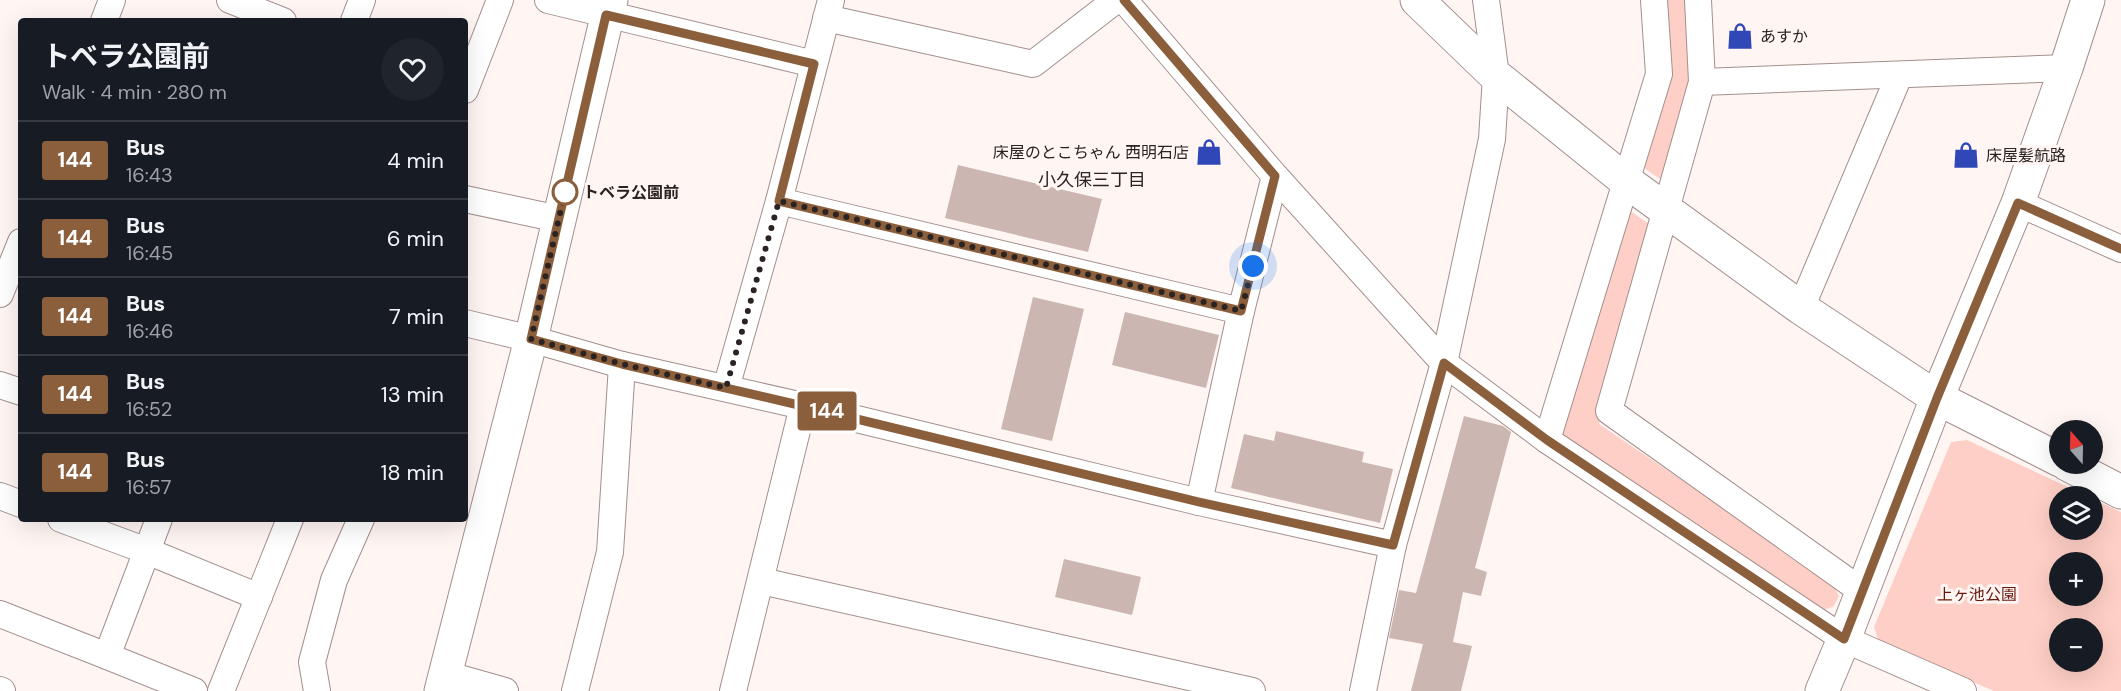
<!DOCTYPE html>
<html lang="en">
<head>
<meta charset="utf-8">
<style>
	body { margin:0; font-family:"DM Sans","Noto Sans JP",sans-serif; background:#20242c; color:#f1f3f6; height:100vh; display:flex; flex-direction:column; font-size:22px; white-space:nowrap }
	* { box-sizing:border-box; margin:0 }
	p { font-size:20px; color:#9ea1a6 }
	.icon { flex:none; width:33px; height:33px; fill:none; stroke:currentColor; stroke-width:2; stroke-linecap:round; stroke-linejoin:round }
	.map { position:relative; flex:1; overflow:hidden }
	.details { position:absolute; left:18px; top:18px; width:450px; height:504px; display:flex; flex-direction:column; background:#171b24; border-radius:6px; box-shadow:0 6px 24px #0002 }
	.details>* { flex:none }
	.badge { padding:0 12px; border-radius:4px; font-size:21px; line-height:39px }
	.needle { width:39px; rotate:340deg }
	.fabs { position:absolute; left:2049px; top:420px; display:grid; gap:12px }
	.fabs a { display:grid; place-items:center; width:54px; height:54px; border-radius:50%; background:#171b24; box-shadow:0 6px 24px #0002; font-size:30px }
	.you { position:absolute; width:30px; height:30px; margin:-15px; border:4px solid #fff; border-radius:50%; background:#1a73e8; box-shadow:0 0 0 9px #1a73e833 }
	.map>.badge { position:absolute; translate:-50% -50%; box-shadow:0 0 0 3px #fff }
	.round { display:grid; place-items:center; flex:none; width:63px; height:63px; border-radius:32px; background:#20242c }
	.overview { display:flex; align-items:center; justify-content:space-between; height:102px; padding:0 24px }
	h1 { font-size:28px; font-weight:700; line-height:45px }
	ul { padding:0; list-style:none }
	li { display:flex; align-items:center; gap:18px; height:78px; padding:0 24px; border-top:2px solid #363941 }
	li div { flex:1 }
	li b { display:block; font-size:22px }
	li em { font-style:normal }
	li .badge { min-width:66px; font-weight:700; text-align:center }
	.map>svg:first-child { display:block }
</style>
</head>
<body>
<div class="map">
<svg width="2121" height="691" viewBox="0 0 2121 691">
	<rect width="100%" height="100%" fill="#fff6f4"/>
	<g fill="#fecfc6" fill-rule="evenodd">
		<polygon points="1660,0 1691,0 1695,76 1666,183 1638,164"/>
		<polygon points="1627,209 1655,228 1599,424 1831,581 1839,596 1833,607 1818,611 1560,432"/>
		<path d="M1967,440L2087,496H2060V530H2092L2093,499L2121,512V691H1994L1879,642L1874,627L1951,442ZM2060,562H2092V596H2060ZM2060,628H2092V662H2060Z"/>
	</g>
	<g fill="#cbb6b2">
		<polygon points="958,165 1102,199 1088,252 945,218"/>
		<polygon points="1033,297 1084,309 1052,441 1001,429"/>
		<polygon points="1125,312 1219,335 1206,388 1112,365"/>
		<polygon points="1464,416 1503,426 1511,432 1475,568 1487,572 1481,596 1463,592 1453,642 1472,646 1461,691 1411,691 1423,644 1389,638 1399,590 1416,593"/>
		<polygon points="1276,431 1364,452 1362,462 1393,469 1380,523 1231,488 1244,434 1274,441"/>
		<polygon points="1064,559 1141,577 1132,615 1055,597"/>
	</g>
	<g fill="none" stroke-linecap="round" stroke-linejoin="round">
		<defs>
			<g id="street">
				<polyline points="230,0 283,21"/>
				<polyline points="548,0 814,64"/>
				<polyline points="1124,0 1275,176 1444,363 1547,440 1844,639 1963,691"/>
				<polyline points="1698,0 1702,82 1609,411 1863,592"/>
				<polyline points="826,18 1033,64 1116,0"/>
				<polyline points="104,21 112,0"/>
				<polyline points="354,21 362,0"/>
				<polyline points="1702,82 2066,68"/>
				<polyline points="465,90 500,0"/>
				<polyline points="465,199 559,219"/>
				<polyline points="779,201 1241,311"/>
				<polyline points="2018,203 2121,249"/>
				<polyline points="0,294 21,242"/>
				<polyline points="1801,308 1899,76"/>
				<polyline points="465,323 531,339 622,365 803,406 1199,502 1393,545"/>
				<polyline points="0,385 21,392"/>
				<polyline points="726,388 779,201 831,0"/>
				<polyline points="1547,440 1659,74 1654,0"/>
				<polyline points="0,496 21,504"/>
				<polyline points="1199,502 1241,311 1275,176"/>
				<polyline points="61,519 147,551 259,597"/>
				<polyline points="761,581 1252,691"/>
				<polyline points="0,614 107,656 159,519"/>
				<polyline points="107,656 194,691"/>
				<polyline points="445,674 505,691"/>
				<polyline points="0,690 2,691"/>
				<polyline points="221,691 290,519"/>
				<polyline points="317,691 312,662 334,580 361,519"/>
				<polyline points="575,691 610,552 622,365"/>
				<polyline points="733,691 803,406"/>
				<polyline points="1363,691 1393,545 1444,363 1492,139 1496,76 1486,0"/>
			</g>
			<g id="secondary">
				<polyline points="1417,0 1496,76 1626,181 1801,308 1937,398 2060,460"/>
				<polyline points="2067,464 2121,492"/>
				<polyline points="441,691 531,339 611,0"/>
				<polyline points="1822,691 1844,639 1937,398 2018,203 2066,68 2088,0"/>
			</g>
		</defs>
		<use href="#street" stroke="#a38f8c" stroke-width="28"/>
		<use href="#secondary" stroke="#a38f8c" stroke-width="35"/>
		<use href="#street" stroke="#fff" stroke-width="26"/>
		<use href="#secondary" stroke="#fff" stroke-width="33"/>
	</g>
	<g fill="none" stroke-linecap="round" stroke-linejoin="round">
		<defs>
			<polyline id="line" points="1124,0 1275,176 1241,311 779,201 814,64 606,15 531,339 622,364 803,406 1199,502 1393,545 1444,363 1547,440 1844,639 1937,398 2018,203 2121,249"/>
		</defs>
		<use href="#line" stroke="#fff" stroke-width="14"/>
		<use href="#line" stroke="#8b5e3c" stroke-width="9"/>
		<polyline stroke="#2b2322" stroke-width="6" stroke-dasharray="0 10.8" points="565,192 531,339 622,364 726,388 779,201 1241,311 1253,266"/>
	</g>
	<defs>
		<symbol id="shop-bare" viewBox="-9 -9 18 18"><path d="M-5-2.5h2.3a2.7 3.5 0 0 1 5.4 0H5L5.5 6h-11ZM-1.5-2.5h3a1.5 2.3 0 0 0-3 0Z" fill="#3047b8" stroke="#fff6f4" stroke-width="2.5" paint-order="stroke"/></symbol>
	</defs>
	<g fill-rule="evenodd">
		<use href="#shop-bare" x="1721" y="17" width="38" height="38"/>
		<use href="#shop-bare" x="1190" y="133" width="38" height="38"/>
		<use href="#shop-bare" x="1947" y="136" width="38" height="38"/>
	</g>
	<circle fill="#fff" stroke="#8b5e3c" stroke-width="3" cx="565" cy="192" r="12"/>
	<g text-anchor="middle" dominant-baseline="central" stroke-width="6" stroke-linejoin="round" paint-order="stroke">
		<g font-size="16" fill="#2b2322" stroke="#fff6f4" text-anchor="start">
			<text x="1760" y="36">あすか</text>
			<text x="1189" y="152" text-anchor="end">床屋のとこちゃん 西明石店</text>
			<text x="1986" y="155">床屋髪航路</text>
		</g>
		<g font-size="16" font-weight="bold" fill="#2b2322" stroke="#fff6f4" text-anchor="start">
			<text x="583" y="192">トベラ公園前</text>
		</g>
		<g font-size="16" fill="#69160b" stroke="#fff6f4">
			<text x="1977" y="594">上ヶ池公園</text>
		</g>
		<g font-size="18" fill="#2b2322" stroke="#fff6f4">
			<text x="1092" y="180">小久保三丁目</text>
		</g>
	</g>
</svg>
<div class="fabs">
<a><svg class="needle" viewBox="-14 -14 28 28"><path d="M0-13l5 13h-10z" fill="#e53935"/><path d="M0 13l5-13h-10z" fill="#9ea1a6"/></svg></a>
<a><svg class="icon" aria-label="layers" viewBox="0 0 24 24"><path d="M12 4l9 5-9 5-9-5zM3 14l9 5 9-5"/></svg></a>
<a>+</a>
<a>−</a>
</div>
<div class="you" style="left:1253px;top:266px"></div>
<b class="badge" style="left:827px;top:411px;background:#8b5e3c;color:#fff">144</b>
<section class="details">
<div class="overview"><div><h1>トベラ公園前</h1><p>Walk · 4 min · 280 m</p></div><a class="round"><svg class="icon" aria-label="heart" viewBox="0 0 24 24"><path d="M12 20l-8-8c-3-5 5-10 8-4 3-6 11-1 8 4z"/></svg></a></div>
<ul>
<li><span class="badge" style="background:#8b5e3c;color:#fff">144</span><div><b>Bus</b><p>16:43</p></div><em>4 min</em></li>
<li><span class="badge" style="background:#8b5e3c;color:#fff">144</span><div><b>Bus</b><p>16:45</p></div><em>6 min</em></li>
<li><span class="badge" style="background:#8b5e3c;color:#fff">144</span><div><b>Bus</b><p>16:46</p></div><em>7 min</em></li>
<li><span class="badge" style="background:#8b5e3c;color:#fff">144</span><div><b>Bus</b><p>16:52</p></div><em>13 min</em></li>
<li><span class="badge" style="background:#8b5e3c;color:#fff">144</span><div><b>Bus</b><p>16:57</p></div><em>18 min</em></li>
</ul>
</section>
</div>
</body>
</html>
